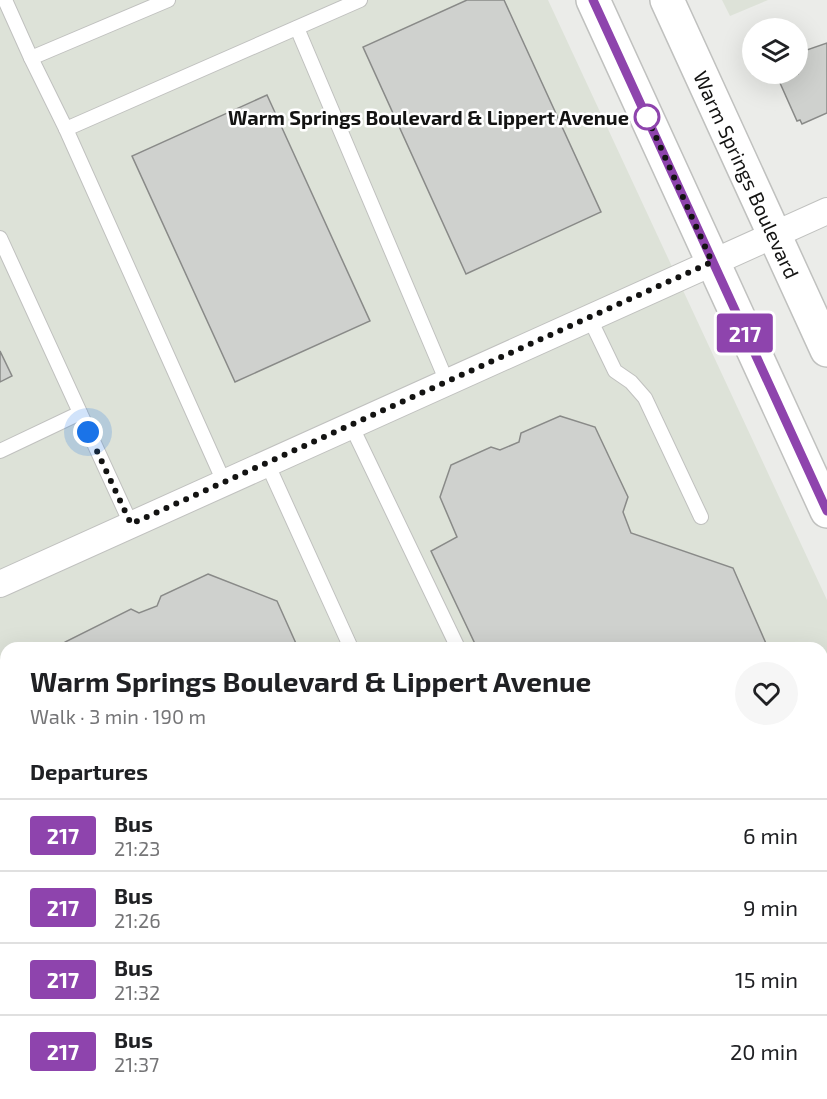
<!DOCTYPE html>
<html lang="en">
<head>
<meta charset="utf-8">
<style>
	body { margin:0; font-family:"Exo 2",sans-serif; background:#f6f6f6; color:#202124; height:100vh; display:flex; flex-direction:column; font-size:22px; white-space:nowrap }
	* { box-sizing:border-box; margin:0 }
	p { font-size:20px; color:#757577 }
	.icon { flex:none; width:33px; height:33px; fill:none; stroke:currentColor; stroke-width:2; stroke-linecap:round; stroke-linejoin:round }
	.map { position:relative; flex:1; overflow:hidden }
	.panel { position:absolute; left:0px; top:642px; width:828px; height:458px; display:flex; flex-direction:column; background:#fff; border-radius:18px 18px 0 0; box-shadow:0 6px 24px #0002 }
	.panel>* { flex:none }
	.badge { padding:0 12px; border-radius:4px; font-size:21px; line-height:39px }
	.controls { position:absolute; left:742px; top:18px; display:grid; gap:12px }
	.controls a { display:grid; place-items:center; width:66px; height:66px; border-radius:50%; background:#fff; box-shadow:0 6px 24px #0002; font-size:30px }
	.you { position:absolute; width:30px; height:30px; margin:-15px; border:4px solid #fff; border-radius:50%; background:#1a73e8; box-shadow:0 0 0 9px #1a73e833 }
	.map>.badge { position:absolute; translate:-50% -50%; box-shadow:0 0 0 3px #fff }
	h2 { padding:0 30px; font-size:22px; line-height:54px }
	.round { display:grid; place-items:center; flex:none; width:63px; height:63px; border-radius:32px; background:#f6f6f6 }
	.headline { display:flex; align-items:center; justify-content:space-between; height:102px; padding:0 30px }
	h1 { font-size:28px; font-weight:700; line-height:45px }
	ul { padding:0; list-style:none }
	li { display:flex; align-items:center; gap:18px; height:72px; padding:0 30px; border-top:2px solid #e0e0e0 }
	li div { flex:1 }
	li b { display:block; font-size:22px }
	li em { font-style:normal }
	li .badge { min-width:66px; font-weight:700; text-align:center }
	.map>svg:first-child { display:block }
</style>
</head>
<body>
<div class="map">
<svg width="827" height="1099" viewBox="0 0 827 1099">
	<rect width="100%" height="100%" fill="#ebece9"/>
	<g fill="#dde2d8" fill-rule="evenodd">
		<path d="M0,0H548L827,600V1099H0ZM6,648H822V1094H6Z"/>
		<polygon points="722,0 768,0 730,16"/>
	</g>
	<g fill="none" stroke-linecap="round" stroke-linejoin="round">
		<polyline stroke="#99c167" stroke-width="9" points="822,790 827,788"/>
	</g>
	<g fill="#cfd1ce" stroke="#898a88" stroke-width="1.5">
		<polygon points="467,0 504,0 601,212 466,274 363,47"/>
		<polygon points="827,43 827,113 802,124 800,120 797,121 776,74 798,74 798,53"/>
		<polygon points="267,95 370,321 235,382 132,156"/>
		<polygon points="0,351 12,376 0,382"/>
		<polygon points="560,416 595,427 628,497 623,512 631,533 733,568 768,648 477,648 431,551 457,537 440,497 451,465 491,447 500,450 519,442 521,433"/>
		<polygon points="208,574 277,601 298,648 62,648 65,642 131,609 139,613 157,606 161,596"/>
		<polygon points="827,936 827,1099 715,1099 717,1098 715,1094 822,1094 822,939"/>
		<polygon points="412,1094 527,1094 529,1099 400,1099"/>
	</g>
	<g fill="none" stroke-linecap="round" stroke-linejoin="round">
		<defs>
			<g id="service">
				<polyline points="5,0 31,58 168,0"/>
				<polyline points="297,28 447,382"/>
				<polyline points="31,58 66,129"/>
				<polyline points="0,238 131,524"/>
				<polyline points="589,317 615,371 631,382 645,398 701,517"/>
				<polyline points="351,425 458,648"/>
				<polyline points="0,451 80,413"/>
				<polyline points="267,463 351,648"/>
				<polyline points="224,482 66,129 360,0"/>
				<polyline points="822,701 827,698"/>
				<polyline points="822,867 827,865"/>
				<polyline points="0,1066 6,1064"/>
				<polyline points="556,1094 558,1099"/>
				<polyline points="671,1094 674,1099"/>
				<polyline points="297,1099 309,1094"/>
			</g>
			<g id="minor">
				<polyline points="0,584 827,211"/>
				<polyline points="0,807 6,824"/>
				<polyline points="124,1094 127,1099"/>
			</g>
			<g id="primary">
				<polyline points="593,0 827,511"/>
				<path id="s1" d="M667,0L827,350"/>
			</g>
		</defs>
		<use href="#service" stroke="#c0c1bf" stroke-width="16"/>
		<use href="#minor" stroke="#c0c1bf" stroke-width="28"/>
		<use href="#primary" stroke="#c0c1bf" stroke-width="36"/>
		<use href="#service" stroke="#fff" stroke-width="14"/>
		<use href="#minor" stroke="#fff" stroke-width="26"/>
		<use href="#primary" stroke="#fff" stroke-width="33"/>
	</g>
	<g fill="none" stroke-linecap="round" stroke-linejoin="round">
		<defs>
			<polyline id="line" points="593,0 827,511"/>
		</defs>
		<use href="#line" stroke="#fff" stroke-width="14"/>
		<use href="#line" stroke="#8e44ad" stroke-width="9"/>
		<polyline stroke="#131312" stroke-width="6" stroke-dasharray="0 10.8" points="88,432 131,524 712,262 647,117"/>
	</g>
	<circle fill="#fff" stroke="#8e44ad" stroke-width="3" cx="647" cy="117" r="12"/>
	<g text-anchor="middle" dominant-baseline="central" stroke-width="5" stroke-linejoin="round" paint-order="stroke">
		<g font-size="20" font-weight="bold" fill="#131312" stroke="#fff" text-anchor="end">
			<text x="629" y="117">Warm Springs Boulevard &amp; Lippert Avenue</text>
		</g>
		<g font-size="20" fill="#131312" stroke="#fff">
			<text stroke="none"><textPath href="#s1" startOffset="192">Warm Springs Boulevard</textPath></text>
		</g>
	</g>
</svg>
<div class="controls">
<a><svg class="icon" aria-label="layers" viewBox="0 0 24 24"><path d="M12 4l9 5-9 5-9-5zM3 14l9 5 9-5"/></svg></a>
</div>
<div class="you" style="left:88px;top:432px"></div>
<b class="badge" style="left:745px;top:333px;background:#8e44ad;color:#fff">217</b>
<section class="panel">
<div class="headline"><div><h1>Warm Springs Boulevard &amp; Lippert Avenue</h1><p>Walk · 3 min · 190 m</p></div><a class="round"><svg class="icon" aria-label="heart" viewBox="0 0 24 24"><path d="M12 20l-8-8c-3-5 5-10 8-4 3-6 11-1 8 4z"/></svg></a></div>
<h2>Departures</h2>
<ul>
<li><span class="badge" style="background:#8e44ad;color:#fff">217</span><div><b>Bus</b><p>21:23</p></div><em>6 min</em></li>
<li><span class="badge" style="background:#8e44ad;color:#fff">217</span><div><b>Bus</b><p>21:26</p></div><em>9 min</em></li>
<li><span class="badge" style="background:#8e44ad;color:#fff">217</span><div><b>Bus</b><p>21:32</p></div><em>15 min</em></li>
<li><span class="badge" style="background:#8e44ad;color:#fff">217</span><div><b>Bus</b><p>21:37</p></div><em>20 min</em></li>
</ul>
</section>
</div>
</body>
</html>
